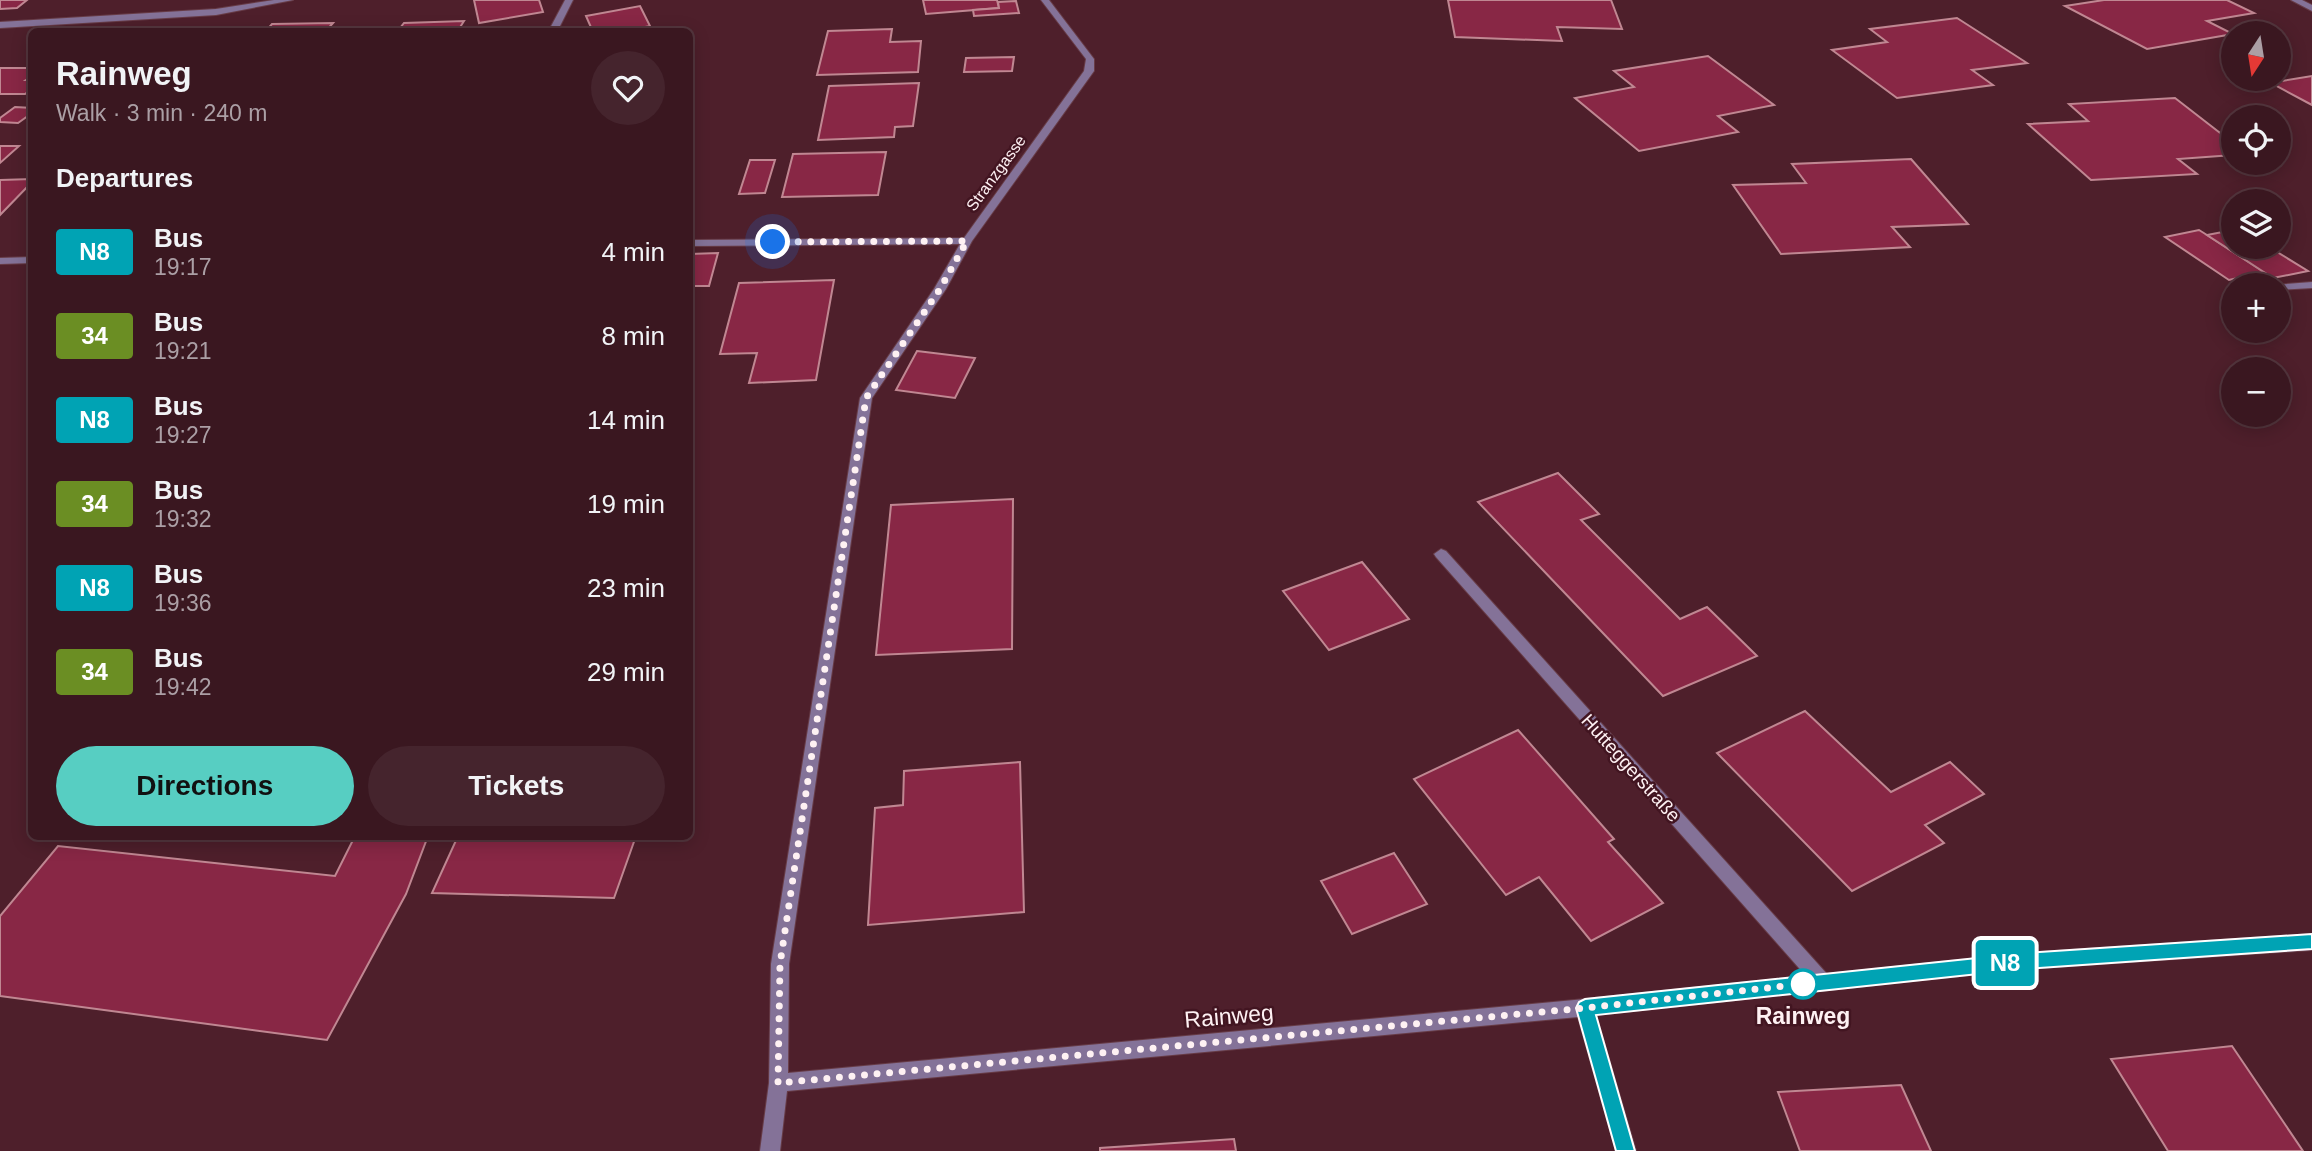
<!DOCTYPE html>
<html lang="en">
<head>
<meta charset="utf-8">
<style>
	body { margin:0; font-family:Arial,sans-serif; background:#45242d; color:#f1f3f6; height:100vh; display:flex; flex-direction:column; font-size:26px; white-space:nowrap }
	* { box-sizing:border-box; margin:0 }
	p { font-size:23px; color:#ab9fa5 }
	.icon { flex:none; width:38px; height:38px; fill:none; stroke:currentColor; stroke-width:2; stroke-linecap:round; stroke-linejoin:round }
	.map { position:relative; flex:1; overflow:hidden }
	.sheet { position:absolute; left:28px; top:28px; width:665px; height:812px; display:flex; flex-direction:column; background:#3a1720; border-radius:10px; box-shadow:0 4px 18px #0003,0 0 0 2px #54363e }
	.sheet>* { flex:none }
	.badge { padding:0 14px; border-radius:5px; font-size:24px; line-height:46px }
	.needle { width:46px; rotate:192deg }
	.tools { position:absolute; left:2221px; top:21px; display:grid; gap:14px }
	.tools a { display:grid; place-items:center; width:70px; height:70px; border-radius:50%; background:#3a1720; box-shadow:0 4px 18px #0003,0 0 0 2px #54363e; font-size:35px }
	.you { position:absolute; width:35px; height:35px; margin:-18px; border:5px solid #fff; border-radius:50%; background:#1a73e8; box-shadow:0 0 0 10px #1a73e833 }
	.map>.badge { position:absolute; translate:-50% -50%; box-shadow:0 0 0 4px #fff }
	h2 { padding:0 28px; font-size:26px; line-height:63px }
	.round { display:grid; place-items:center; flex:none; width:74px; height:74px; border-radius:37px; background:#45242d }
	.overview { display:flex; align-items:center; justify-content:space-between; height:119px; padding:0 28px }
	h1 { font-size:33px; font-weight:700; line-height:52px }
	.cta { display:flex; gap:14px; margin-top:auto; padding:14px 28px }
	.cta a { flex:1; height:80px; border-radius:42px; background:#57cec2; color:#111; font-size:28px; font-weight:700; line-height:80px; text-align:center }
	.cta a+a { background:#45242d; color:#f1f3f6 }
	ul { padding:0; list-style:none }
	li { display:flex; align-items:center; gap:21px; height:84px; padding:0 28px }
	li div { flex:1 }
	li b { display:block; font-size:26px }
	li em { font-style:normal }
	li .badge { min-width:77px; font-weight:700; text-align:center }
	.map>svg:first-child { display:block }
</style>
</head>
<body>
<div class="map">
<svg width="2312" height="1151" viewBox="0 0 2312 1151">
	<rect width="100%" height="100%" fill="#4e1f2b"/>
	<g fill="#882745" stroke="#c08792" stroke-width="2">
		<polygon points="0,0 27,0 17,8 0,9"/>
		<polygon points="474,0 539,0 543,12 479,23"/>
		<polygon points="923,0 997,0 999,8 926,14"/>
		<polygon points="1448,0 1611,0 1622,29 1557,27 1562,41 1455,37"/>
		<polygon points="2104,0 2227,0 2254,13 2207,21 2233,34 2147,49 2065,6"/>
		<polygon points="1016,1 1019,13 974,16 973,10 999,8 998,2"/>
		<polygon points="640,6 650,26 621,32 593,32 586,16"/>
		<polygon points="1957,18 2027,63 1972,70 1993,85 1897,98 1832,50 1887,42 1870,29"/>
		<polygon points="464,21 457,32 397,32 404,23"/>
		<polygon points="333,23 325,32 265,32 272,24"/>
		<polygon points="892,29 890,42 921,41 918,72 817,75 828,31"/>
		<polygon points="1708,56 1774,105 1718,116 1738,132 1639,151 1575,98 1634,87 1614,71"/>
		<polygon points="1014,57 1012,71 964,72 966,58"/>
		<polygon points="0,68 32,68 32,76 26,80 32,80 32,89 25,94 0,94"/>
		<polygon points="2312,76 2312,105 2271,83 2276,82"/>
		<polygon points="919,83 913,126 895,127 894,137 818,140 829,86"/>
		<polygon points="2175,98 2233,143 2233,155 2178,159 2197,174 2091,180 2028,124 2088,121 2069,104"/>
		<polygon points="15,107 32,108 32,113 18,123 0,122 0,118"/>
		<polygon points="0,146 19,146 0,163"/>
		<polygon points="886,152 878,195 782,197 793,154"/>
		<polygon points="1911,159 1968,224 1892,227 1910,247 1781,254 1733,185 1806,183 1792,164"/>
		<polygon points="750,160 775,160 765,193 739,194"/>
		<polygon points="32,179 32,182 0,215 0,180"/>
		<polygon points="2199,230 2207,235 2264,272 2229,280 2165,237"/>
		<polygon points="2233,230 2233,247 2269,247 2308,271 2273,278 2207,235"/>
		<polygon points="718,253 709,286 690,286 690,254"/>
		<polygon points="834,280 816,380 749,383 757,353 720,354 739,283"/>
		<polygon points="917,351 975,358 955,398 896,390"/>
		<polygon points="1558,473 1599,514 1581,520 1680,619 1707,607 1757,656 1663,696 1478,502"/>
		<polygon points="1013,499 1012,649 876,655 891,505"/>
		<polygon points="1362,562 1409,619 1329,650 1283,591"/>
		<polygon points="1805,711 1891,792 1950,762 1984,794 1925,825 1944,843 1852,891 1717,753"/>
		<polygon points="1518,730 1614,839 1608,842 1663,903 1591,941 1539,877 1506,895 1414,779"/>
		<polygon points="1020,762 1024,912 868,925 875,808 903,805 904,771"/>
		<polygon points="355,836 428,836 406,894 327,1040 0,996 0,916 58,846 335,876"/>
		<polygon points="458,836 636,836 614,898 432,893"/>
		<polygon points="1394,853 1427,904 1352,934 1321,881"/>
		<polygon points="2232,1046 2303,1151 2168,1151 2111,1059"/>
		<polygon points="1901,1085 1931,1151 1800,1151 1778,1092"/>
		<polygon points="1234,1139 1236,1151 1100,1151 1100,1148"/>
	</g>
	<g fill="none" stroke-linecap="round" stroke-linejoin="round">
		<defs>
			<polygon id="lane" points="2312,282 2312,288 2278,290 2278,285 2274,285"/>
			<g id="street">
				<polygon points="274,0 293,0 216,15 0,28 0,22 216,9"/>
				<polygon points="565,0 573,0 557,32 548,32"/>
				<polygon points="1041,0 1049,0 1094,59 1094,71 972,241 946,289 872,398 789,964 788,1073 1585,999 1806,976 1436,557 1434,554 1441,549 1446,551 1827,974 2025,953 2312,934 2312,950 2025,969 1596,1015 1636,1151 1616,1151 1578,1017 787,1091 780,1151 760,1151 769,1083 771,964 860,398 934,289 960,244 690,246 690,240 964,238 1084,71 1086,59"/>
				<polygon points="2291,0 2302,0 2312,5 2312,11"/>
				<polygon points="32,257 32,263 0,264 0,258"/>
			</g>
		</defs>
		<use href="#lane" stroke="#673c47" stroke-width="2"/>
		<use href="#street" stroke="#673c47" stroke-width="2"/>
		<use href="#lane" fill="#847298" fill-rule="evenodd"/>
		<use href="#street" fill="#847298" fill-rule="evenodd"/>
	</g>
	<polygon fill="#00a3b4" stroke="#fff" stroke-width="2" points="2312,934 2312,949 2025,969 1596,1015 1635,1151 1616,1151 1576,1008 1579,1002 1585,999 2025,953"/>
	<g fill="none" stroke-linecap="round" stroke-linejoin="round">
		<polyline stroke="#fef1f3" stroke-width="7" stroke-dasharray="0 12.6" points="773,242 967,241 940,289 866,398 780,964 778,1083 1585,1008 1803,984"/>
	</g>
	<circle fill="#fff" stroke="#00a3b4" stroke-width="3.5" cx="1803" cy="984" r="14"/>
	<g text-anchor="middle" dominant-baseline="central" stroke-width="5" stroke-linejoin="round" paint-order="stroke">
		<g font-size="16" fill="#fef1f3" stroke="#421521">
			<text transform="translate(996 173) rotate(-54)">Stranzgasse</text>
		</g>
		<g font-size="19" fill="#fef1f3" stroke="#421521">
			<text transform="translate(1631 768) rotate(48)">Hutteggerstraße</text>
		</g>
		<g font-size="23" fill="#fef1f3" stroke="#421521">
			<text transform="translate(1229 1016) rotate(-5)">Rainweg</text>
		</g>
		<g font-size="23" font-weight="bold" fill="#fef1f3" stroke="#421521">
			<text x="1803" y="1016">Rainweg</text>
		</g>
	</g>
</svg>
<div class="tools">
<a><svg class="needle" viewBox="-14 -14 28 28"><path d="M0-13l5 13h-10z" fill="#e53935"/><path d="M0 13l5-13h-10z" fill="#ab9fa5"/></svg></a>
<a><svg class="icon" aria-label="locate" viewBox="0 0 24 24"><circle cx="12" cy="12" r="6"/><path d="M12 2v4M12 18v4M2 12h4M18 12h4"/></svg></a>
<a><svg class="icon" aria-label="layers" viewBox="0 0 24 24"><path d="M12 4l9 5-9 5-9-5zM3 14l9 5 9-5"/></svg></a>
<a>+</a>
<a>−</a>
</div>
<div class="you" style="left:773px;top:242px"></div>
<b class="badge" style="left:2005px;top:963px;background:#00a3b4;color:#fff">N8</b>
<section class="sheet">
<div class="overview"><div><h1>Rainweg</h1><p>Walk · 3 min · 240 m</p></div><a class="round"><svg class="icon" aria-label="heart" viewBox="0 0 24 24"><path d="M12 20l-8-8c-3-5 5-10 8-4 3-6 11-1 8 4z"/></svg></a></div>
<h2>Departures</h2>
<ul>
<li><span class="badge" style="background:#00a3b4;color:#fff">N8</span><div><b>Bus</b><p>19:17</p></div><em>4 min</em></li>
<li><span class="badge" style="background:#6b8e23;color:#fff">34</span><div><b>Bus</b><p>19:21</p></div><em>8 min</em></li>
<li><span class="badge" style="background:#00a3b4;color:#fff">N8</span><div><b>Bus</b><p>19:27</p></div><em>14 min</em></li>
<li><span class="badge" style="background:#6b8e23;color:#fff">34</span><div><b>Bus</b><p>19:32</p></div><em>19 min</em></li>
<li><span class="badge" style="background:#00a3b4;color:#fff">N8</span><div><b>Bus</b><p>19:36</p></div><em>23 min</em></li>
<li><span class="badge" style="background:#6b8e23;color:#fff">34</span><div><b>Bus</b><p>19:42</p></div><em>29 min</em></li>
</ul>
<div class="cta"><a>Directions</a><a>Tickets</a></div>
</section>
</div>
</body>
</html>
